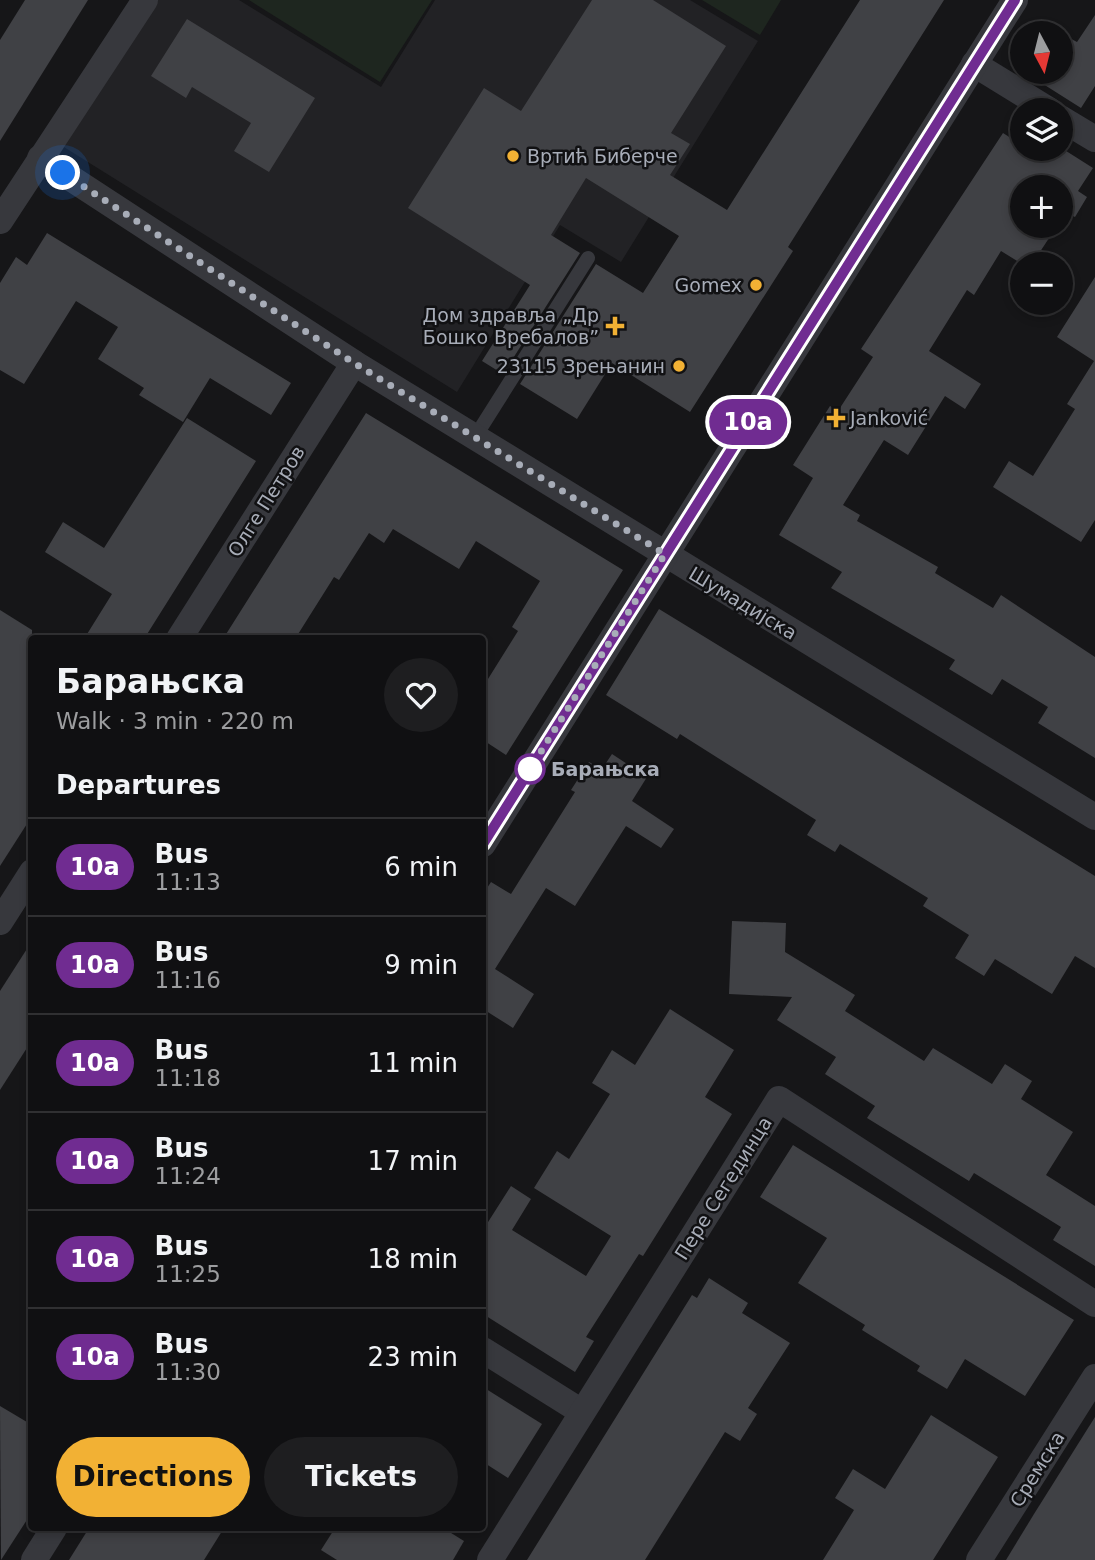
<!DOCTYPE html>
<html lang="en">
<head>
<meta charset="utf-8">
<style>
	body { margin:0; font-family:"DejaVu Sans",sans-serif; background:#1e1e20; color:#f1f3f6; height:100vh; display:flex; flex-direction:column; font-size:26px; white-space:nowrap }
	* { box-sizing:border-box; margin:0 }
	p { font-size:23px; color:#9c9d9f }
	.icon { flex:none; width:38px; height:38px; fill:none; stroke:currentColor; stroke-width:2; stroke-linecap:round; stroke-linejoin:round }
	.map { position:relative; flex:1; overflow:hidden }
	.side { position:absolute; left:28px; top:635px; width:458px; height:896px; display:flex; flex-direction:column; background:#101012; border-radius:7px; box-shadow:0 4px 10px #0003,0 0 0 2px #303032 }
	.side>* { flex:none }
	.badge { padding:0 14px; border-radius:23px; font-size:24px; line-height:46px }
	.needle { width:46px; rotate:173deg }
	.fabs { position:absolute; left:1010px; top:21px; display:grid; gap:14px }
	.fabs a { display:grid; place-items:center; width:63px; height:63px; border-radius:50%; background:#101012; box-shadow:0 4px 10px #0003,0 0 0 2px #303032; font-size:35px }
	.you { position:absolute; width:35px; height:35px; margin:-18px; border:5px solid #fff; border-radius:50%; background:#1a73e8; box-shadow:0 0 0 10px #1a73e833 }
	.map>.badge { position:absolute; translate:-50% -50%; box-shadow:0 0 0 4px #fff }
	h2 { padding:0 28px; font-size:26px; line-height:63px }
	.round { display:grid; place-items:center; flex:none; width:74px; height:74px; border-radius:37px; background:#1e1e20 }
	.summary { display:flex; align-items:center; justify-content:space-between; height:119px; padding:0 28px }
	h1 { font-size:33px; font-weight:600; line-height:52px }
	.button { display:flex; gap:14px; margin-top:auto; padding:14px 28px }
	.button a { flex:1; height:80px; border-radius:42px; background:#f2b134; color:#111; font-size:28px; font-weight:600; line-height:80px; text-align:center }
	.button a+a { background:#1e1e20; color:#f1f3f6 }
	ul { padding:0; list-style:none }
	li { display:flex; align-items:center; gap:21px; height:98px; padding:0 28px; border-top:2px solid #303032 }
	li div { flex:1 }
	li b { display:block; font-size:26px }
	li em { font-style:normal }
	li .badge { min-width:77px; font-weight:700; text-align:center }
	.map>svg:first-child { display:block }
</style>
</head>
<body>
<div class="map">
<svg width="1095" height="1560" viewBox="0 0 1095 1560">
	<rect width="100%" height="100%" fill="#161618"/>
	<polygon fill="#222225" points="148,0 239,0 381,87 435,0 690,0 758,41 621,262 560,225 457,392 59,144"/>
	<g fill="#1e261f">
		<polygon points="249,0 432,0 380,82"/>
		<polygon points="702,0 781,0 760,35"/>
	</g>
	<g fill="#404145">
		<polygon points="25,0 88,0 0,141 0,40"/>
		<polygon points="592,0 653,0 726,46 671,133 690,144 670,175 727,210 860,0 944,0 788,247 793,251 690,412 612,363 577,419 520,384 596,264 643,293 679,236 586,178 551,235 580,253 503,374 482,361 530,285 408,208 484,88 521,111"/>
		<polygon points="1095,15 1095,86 1081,108 1032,77 1035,72 1060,72 1060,33 1077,42"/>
		<polygon points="187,19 315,98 269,172 234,151 251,123 192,87 186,98 151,76"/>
		<polygon points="1003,133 1022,145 1022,149 1063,149 1093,168 1078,191 1087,197 1075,217 1065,212 1060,220 1060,187 1022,187 1022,226 1057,226 1032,264 1022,264 1001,251 974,295 967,290 929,351 981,384 965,409 945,396 908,455 884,440 843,505 860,515 857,521 938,567 935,573 993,608 1001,595 1095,657 1095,758 1038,723 1048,707 1002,679 992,695 949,669 955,660 831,588 842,572 779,535 813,478 793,465 830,406 838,411 873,357 861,349"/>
		<polygon points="47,233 291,383 271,415 210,378 183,422 139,395 144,388 98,359 118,327 76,301 24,384 0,370 0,283 16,257 27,265"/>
		<polygon points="1095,277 1095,520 1081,542 993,487 1009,461 1033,476 1075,409 1067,404 1094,361 1057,337"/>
		<polygon points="366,413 623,570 506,755 483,740 483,687 518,631 512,627 540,581 476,541 459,569 393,529 384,543 369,533 339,580 334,577 295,639 223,639"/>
		<polygon points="187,418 256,461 144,639 84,639 112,594 45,552 63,522 104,548"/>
		<polygon points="659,609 1095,876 1095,968 1075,956 1052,994 995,959 984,976 955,958 969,935 923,906 928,898 840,844 835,852 807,835 816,820 680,734 677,739 606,695"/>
		<polygon points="0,610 32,630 32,816 0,866"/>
		<polygon points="612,754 647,777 632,801 674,829 661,848 626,826 575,906 546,888 495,969 534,994 513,1028 483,1009 483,894 491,882 511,894 575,792 571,790 589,762 602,769"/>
		<polygon points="732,921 786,923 785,952 855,995 845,1011 924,1061 933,1048 992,1084 1005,1064 1032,1081 1021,1099 1073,1132 1046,1175 1095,1206 1095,1266 1053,1240 1061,1227 974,1173 969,1181 867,1118 875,1106 825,1074 836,1057 777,1020 792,997 729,994"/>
		<polygon points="32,941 32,1040 0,1090 0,991"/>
		<polygon points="670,1009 734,1050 705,1097 732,1114 643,1256 639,1254 586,1337 594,1341 575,1372 483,1314 483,1230 511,1186 531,1199 512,1230 586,1276 611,1236 534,1188 557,1151 569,1159 610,1094 592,1083 612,1050 635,1065"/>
		<polygon points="793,1145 1074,1320 1025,1396 965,1359 947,1389 917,1371 920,1366 862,1330 865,1325 798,1283 827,1238 760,1197"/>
		<polygon points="709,1278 748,1303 742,1313 790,1343 748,1408 757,1414 740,1441 725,1432 645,1560 527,1560 692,1295 697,1298"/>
		<polygon points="483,1387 542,1424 508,1478 483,1462"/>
		<polygon points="0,1406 32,1425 32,1512 1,1560"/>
		<polygon points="931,1415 998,1457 933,1560 823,1560 854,1510 835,1498 853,1469 885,1489"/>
		<polygon points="1095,1417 1095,1560 1006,1560 1034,1514"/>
		<polygon points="89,1528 224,1528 204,1560 69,1560"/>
		<polygon points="335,1528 443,1528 464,1541 453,1560 337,1560 321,1550"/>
	</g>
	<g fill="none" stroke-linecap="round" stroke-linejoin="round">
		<polyline stroke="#37383d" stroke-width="14" points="475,437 588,258"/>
		<g stroke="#37383d" stroke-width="26">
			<polyline points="974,64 1049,110"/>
			<polyline points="1060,118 1095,139"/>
			<polyline points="40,158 354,363 1095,817"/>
			<polyline points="0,221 145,0"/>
			<polyline points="179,639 354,363"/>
			<polyline points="483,844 1015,0"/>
			<polyline points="0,922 32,872"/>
			<polyline points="483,1350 582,1412"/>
			<polyline points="34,1560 54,1528"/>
			<polyline points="490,1560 779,1099 1095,1304"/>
			<polyline points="979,1560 1095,1377"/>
		</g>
	</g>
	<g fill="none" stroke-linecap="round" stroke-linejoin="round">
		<defs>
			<polyline id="line" points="483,844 1015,0"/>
		</defs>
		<use href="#line" stroke="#fff" stroke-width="16"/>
		<use href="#line" stroke="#702c91" stroke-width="10"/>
		<polyline stroke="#a8adb8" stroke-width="7" stroke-dasharray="0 12.6" points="63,173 354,363 665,554 530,769"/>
	</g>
	<g fill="#f2b134" stroke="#111113" stroke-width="2.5">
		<circle cx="513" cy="156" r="7"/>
		<circle cx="756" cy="285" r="7"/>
		<path d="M611.5 315.5h7v7h7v7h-7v7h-7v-7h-7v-7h7z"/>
		<circle cx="679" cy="366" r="7"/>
		<path d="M832.5 407.5h7v7h7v7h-7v7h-7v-7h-7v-7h7z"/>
	</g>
	<circle fill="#fff" stroke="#702c91" stroke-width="3.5" cx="530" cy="769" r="14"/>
	<g text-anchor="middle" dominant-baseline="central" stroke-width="5" stroke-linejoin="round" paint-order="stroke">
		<g font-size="19" fill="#a8adb8" stroke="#111113" text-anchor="end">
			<text x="527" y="156" text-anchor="start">Вртић Биберче</text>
			<text x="742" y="285">Gomex</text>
			<text x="599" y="315">Дом здравља „Др<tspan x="599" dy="22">Бошко Вребалов”</tspan></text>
			<text x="665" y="366">23115 Зрењанин</text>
			<text x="850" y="418" text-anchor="start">Janković</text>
		</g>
		<g font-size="19" fill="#a8adb8" stroke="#111113">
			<text transform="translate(266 501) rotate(-58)">Олге Петров</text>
			<text transform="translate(743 603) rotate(31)">Шумадијска</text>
			<text transform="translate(723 1188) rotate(-58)">Пере Сегединца</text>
			<text transform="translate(1037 1469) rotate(-58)">Сремска</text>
		</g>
		<g font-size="19" font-weight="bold" fill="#a8adb8" stroke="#111113" text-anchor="start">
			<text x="551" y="769">Барањска</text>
		</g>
	</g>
</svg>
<div class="fabs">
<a><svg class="needle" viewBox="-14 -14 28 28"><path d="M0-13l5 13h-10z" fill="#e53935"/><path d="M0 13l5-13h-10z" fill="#9c9d9f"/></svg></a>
<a><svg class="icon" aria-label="layers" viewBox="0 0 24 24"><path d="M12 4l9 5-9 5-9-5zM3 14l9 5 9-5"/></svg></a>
<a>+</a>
<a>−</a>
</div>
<div class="you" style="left:63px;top:173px"></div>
<b class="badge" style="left:748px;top:422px;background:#702c91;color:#fff">10а</b>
<section class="side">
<div class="summary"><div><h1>Барањска</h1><p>Walk · 3 min · 220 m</p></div><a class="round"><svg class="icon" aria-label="heart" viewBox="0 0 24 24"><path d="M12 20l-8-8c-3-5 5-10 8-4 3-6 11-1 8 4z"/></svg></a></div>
<h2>Departures</h2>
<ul>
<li><span class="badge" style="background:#702c91;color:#fff">10а</span><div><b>Bus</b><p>11:13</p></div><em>6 min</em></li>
<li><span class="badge" style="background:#702c91;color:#fff">10а</span><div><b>Bus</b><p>11:16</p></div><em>9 min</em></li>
<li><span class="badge" style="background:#702c91;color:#fff">10а</span><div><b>Bus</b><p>11:18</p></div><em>11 min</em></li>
<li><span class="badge" style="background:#702c91;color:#fff">10а</span><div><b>Bus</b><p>11:24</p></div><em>17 min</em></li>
<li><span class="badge" style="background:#702c91;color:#fff">10а</span><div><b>Bus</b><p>11:25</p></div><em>18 min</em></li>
<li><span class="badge" style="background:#702c91;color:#fff">10а</span><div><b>Bus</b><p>11:30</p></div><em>23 min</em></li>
</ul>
<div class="button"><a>Directions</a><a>Tickets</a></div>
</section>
</div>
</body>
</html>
